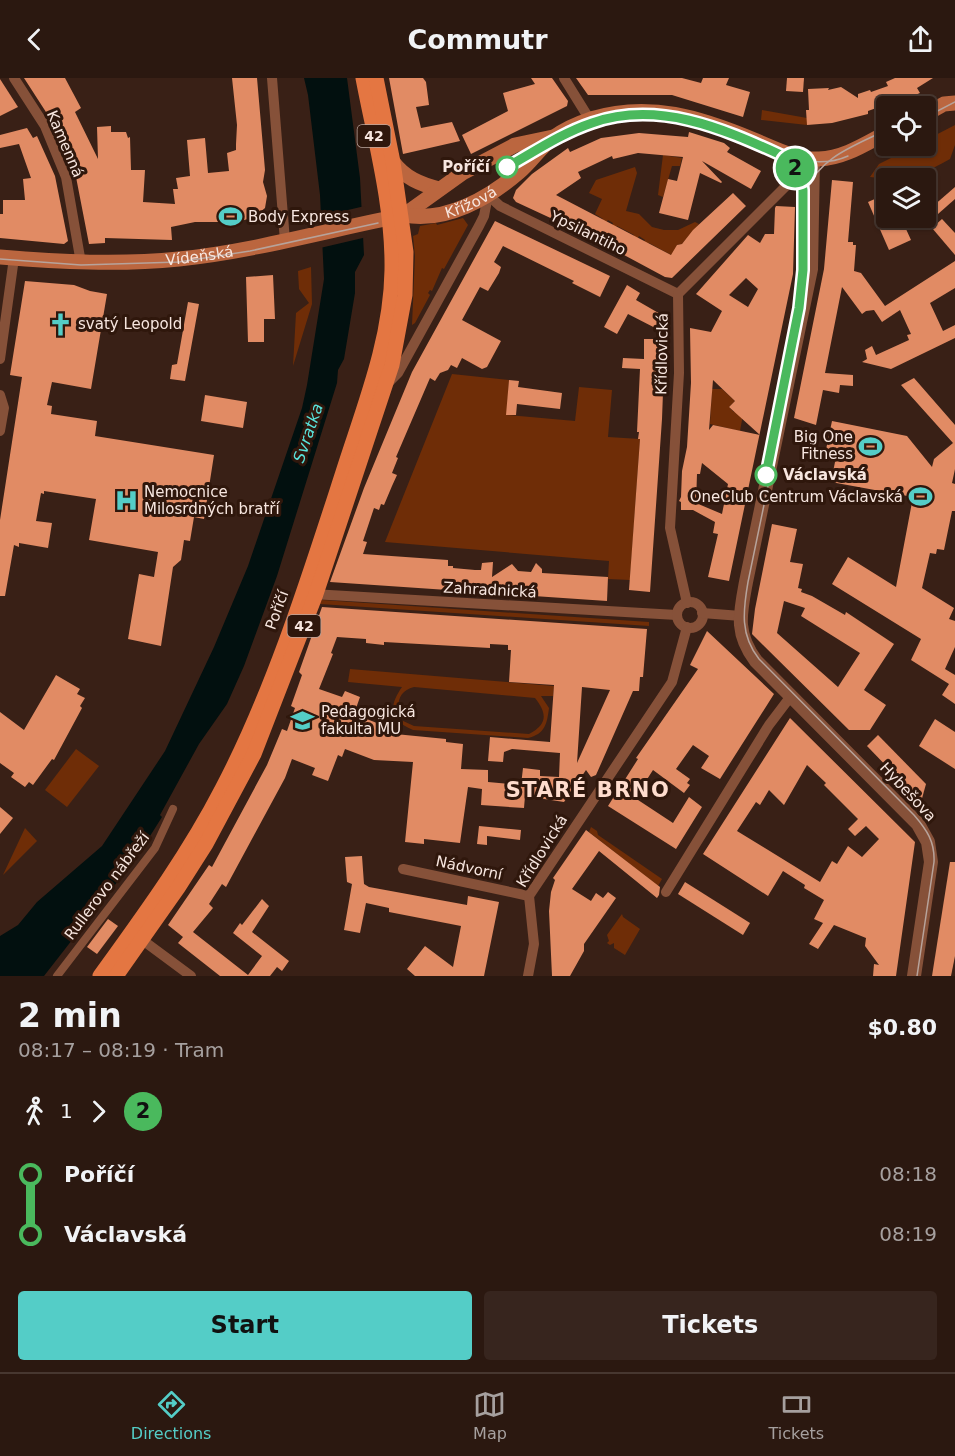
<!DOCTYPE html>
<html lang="en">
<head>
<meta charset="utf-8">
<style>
	body { margin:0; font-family:"DejaVu Sans",sans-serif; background:#37251e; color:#f1f3f6; height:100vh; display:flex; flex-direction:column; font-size:22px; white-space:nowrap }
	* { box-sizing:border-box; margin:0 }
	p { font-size:20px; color:#a6a09f }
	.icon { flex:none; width:33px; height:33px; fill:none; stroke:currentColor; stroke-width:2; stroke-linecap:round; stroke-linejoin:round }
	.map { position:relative; height:898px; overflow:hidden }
	.drawer { display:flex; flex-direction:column; background:#2b1810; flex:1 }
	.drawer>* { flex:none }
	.badge { padding:0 12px; border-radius:20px; font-size:21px; line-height:39px }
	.controls { position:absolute; left:876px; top:18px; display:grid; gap:12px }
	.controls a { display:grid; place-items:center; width:60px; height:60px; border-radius:6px; background:#2b1810; box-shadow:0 2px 4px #0004,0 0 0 2px #473730; font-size:30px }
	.map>.badge { position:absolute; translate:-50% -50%; box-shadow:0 0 0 3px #fff }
	.legs { display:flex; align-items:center; gap:9px; height:66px; padding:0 18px; font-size:20px }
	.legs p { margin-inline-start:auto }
	.headline { display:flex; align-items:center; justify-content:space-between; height:102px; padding:0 18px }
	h1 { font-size:33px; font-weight:700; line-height:45px }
	.button { display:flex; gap:12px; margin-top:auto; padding:12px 18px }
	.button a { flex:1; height:69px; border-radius:6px; background:#54cdc7; color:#111; font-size:24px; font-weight:700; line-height:69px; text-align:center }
	.button a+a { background:#37251e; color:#f1f3f6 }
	ul { padding:0 18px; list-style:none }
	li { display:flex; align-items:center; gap:21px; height:60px; font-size:22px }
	li i { display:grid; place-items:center; width:9px; height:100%; margin:0 8px; background:currentColor }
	li i::after { content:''; width:15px; height:15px; margin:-8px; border:4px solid; border-radius:50%; background:#2b1810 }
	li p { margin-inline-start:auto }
	li:first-child i { background:linear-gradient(#0000 50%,currentColor 0) }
	li:last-child i { background:linear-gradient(currentColor 50%,#0000 0) }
	header { display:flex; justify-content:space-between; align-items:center; height:78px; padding:0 18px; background:#2b1810; font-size:27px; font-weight:700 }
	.dock { display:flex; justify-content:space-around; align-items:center; height:84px; border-top:2px solid #473730; background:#2b1810; font-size:16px; color:#a6a09f }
	.dock a { display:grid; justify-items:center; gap:3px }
	.dock .on { color:#54cdc7 }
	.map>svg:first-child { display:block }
</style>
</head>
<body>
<header><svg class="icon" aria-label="back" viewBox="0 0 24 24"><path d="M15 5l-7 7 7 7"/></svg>Commutr<svg class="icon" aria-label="share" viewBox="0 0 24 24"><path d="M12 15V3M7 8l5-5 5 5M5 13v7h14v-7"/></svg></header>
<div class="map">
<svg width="955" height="898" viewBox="0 0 955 898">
	<rect width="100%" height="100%" fill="#392016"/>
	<g fill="#6f2d07" fill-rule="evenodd">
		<polygon points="762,32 807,40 807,47 761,42"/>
		<path d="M955,47V67L950,81C922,97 902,103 870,99L879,86L915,68H926V62Z"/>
		<polygon points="663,77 682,80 680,88 672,88 663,119 658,117"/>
		<polygon points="635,89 637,95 626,133 639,136 652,149 664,152 678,152 695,144 699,146 682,166 677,167 673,178 649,165 647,167 643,165 645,162 639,158 637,162 633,160 634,157 617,148 615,150 612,149 613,145 608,142 606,145 602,143 603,141 595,136 602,121 589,115 596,102"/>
		<polygon points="463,140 468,147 444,191 442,190 432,213 430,212 428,215 430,217 415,245 412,247 415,178 413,158 418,156 420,148 436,145 437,147"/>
		<polygon points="311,189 312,226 293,288 296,235 309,225 299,211 298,193"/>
		<polygon points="452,296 509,302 507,337 575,343 579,309 612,312 608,359 640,361 630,502 608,501 609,483 385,464"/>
		<polygon points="712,311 722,311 735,323 729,329 734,334 740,328 744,331 740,353 710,346"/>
		<polygon points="322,522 649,544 649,548 320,526"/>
		<path d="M350,591L554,608L553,618H541L549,630C547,646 545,656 528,660L413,652C390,642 388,629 402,609L348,604ZM414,609L535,620C547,635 548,646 529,656L414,648L401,642C396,628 397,613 414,609Z"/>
		<polygon points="76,671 99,688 67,729 45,712"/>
		<polygon points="591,749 597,753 598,757 662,801 658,808 589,754"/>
		<polygon points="25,750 37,763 3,797"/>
		<polygon points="622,836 623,839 640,851 625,877 614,870 614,865 610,867 607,865 609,863 607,857"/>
	</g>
	<polygon fill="#02100f" points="304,0 347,0 360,100 364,177 355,194 355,215 344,281 338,292 337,305 277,498 244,588 227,626 199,666 160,737 162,739 140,774 137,772 118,803 44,898 0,898 0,858 18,847 37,824 102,768 165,673 214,569 248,488 302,330 307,307 324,201 320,117 308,17"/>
	<polygon fill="#392016" points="365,128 367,159 320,170 318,139"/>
	<g fill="#e18b64" fill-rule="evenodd">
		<polygon points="24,0 65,0 81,30 75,34 98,81 97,49 111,48 111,54 126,54 128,60 130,59 131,92 145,92 143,124 175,126 173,111 178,111 176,100 190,98 187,62 205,60 208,95 229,93 227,75 236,72 236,66 237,47 232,0 257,0 265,92 263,104 267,118 265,130 254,139 238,144 195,144 171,149 172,162 105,160 105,165 89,166 76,99 66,70 55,48"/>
		<polygon points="389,0 423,0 426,4 429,27 416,29 421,50 452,44 460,63 403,76"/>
		<polygon points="531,0 552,0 568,23 567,28 471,76 462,57 508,33 503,15 535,6"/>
		<polygon points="576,0 682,0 701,5 703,0 729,0 726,7 750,14 743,39 672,17 588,17"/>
		<polygon points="787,0 804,0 803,14 786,13"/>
		<polygon points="895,0 933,0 917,10 920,15 894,26 893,24 868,33 868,36 832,45 807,47 806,32 809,32 808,11 829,10 828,12 841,9 858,20 858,16 870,12 871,14 888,8 886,4"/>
		<polygon points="0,1 18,29 0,38"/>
		<polygon points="27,50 33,60 37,58 55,98 68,163 64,166 0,160 0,136 3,136 3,122 25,122 23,101 31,100 19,66 0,70 0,57"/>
		<polygon points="689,54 724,65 730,70 727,74 761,93 751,111 702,83 722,104 721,105 700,95 688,142 659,135 668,101 677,103 683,79 638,75 613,81 612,78 578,94 581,100 556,117 671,177 677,167 682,166 693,152 733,115 746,128 672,200 665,199 585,156 516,124 513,120 516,112 532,96 568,70 570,74 601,60 639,55 688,59"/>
		<polygon points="832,102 853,104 848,164 853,164 853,167 856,167 854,193 861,195 885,228 955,183 955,210 930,225 943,253 955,247 955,260 891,291 862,284 867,281 865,272 872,268 876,277 909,262 907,257 911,256 900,232 882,244 874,232 866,233 862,236 842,209 825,295 853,297 853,308 840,307 839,315 823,312 816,347 794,340 824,191"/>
		<polygon points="955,109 955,121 938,136 932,129"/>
		<polygon points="886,116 886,140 901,140 911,162 889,172 868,124"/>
		<path d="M776,128L795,129L793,196L729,503L708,499L718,456L713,455L715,444L693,432H681V424L679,423L681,419L682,393L687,369L691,305L690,250L711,254L722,233L696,216L748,157L760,165L765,156H774L775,130ZM746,200L758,211L748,229L729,217ZM713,302L735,323L729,329L760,357L713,347L709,352ZM702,385L728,406L722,436L696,425L697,396H700Z"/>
		<polygon points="942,141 955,155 955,177 932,150"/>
		<polygon points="495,143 610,198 600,219 572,205 574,203 503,168 494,184 501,189 499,195 488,213 480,209 462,242 501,263 487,289 482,291 462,280 457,290 451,287 448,292 440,295 435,303 430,300 396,379 398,380 392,395 397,397 392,408 384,427 381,426 379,432 374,430 363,463 367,464 363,476 448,482 448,488 453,488 453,490 475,492 481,492 482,485 493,484 492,499 512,486 518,493 531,494 536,485 542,491 542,495 608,499 607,523 330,504 364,410 412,294"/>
		<polygon points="273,197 275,241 264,241 264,264 248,264 246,199"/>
		<polygon points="25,203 74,207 90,213 107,216 91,311 52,304 47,327 52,328 51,336 97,343 95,358 214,377 204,441 194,439 190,463 184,462 181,482 173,489 161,568 128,561 139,496 154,499 158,474 89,462 96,421 44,413 44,416 41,415 36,443 52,445 48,470 19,465 19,469 14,467 5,518 0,518 0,442 22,299 10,297"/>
		<polygon points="627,207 640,215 636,222 662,237 664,243 665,255 628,236 617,256 604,249"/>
		<polygon points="188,224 199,226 185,303 170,301 172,287 177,286"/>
		<polygon points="644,261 665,261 662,341 650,514 629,512 640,361 638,361 639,354 637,354 640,291 622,290 623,280 644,281"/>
		<polygon points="914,300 955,347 955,391 952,405 955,406 955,433 952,433 944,472 937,471 936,476 930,475 922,510 954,530 949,541 955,543 955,569 945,591 955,597 955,626 942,617 949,606 911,582 921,561 832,506 848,479 896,509 913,419 831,404 835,384 824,381 832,343 907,358 932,389 934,381 953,365 901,307"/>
		<polygon points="509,302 519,303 518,309 562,315 560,331 517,326 516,337 506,337"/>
		<polygon points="205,317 247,324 243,350 201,343"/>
		<path d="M772,446L797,451L790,484L803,486L798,510L802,511L801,514L812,518L845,537L846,534L894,566L864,612L886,627L870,652H849L752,556L755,531ZM784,523L805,530L801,538L860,575L838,609L777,555Z"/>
		<path d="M322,529L647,551L643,599H640L639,613H633L596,697L591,699L586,692L564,724L525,718L524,730L481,727L482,711L468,709L460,765L424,761V766L405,764L413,684L374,682L345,671L342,679L338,677L328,703L312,697L315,690L292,681L285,700L226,809L222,806L209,826L213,830L193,854L248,897L262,878L233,855L240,845L242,847L262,821L269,828L252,854L289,883L282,893L277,889L270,898H220L178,865L183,859L168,847L209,787L212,789L267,687L282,651L287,653L295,630L291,628L302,597L299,594ZM337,559L366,561V565L384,567V564L490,570V566L508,567V572H511L509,604L554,607L550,664L490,659L488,683L503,684L504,674L512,671L560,675L559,699L540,698V692L523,690L521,707L488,704V692L461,691L463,666L446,664V661L385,655L387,649L354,636L360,619L345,613L342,619L319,611L333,576L331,575ZM582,609L610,612L577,685Z"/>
		<polygon points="707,553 774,616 720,701 701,690 709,678 693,667 676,691 690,701 687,705 690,707 684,715 653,692 635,720 673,745 689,719 702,729 676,771 608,728 638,681 636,680 698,591 690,587"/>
		<polygon points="56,597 80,611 77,616 85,620 80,628 82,630 54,682 52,681 33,707 29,704 25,709 11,699 14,695 0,685 0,634 24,652"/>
		<path d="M790,640L915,764L896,898H873L874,886L879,887L865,868L866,860L834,847L818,871L809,866L823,845L814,841L824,822L804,810L805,807L783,793L768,818L703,776ZM807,687L826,705L824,707L858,741L848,751L855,758L866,748L879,761L862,779L848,768L837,786L832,783L820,804L737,753L756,724L760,727L769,712L784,727Z"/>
		<polygon points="935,641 955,654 955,691 919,668"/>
		<polygon points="878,657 926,706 921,724 867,668"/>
		<polygon points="0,729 13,740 0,756"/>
		<polygon points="479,748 521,752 520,762 487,758 487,767 477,766"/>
		<polygon points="586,752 660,809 659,817 657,820 599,773 572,811 591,823 596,815 603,820 608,814 616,820 584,866 584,873 570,898 552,898 549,833 551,814 555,802 553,800"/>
		<polygon points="362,778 364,806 369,809 467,827 468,818 499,824 484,898 415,898 407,891 425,868 453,889 461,848 389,834 389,830 366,825 360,855 344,852 352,806 347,804 345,779"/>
		<polygon points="950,784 955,784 955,878 951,898 932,898"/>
		<polygon points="685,804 750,845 743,857 678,816"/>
		<polygon points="108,841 118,848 97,876 87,869"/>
	</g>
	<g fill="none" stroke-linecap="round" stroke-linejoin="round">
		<polyline stroke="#865139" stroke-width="8" points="57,898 155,770 173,731"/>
		<g stroke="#865139" stroke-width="10">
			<polyline points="14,0 45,48 66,99 81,185"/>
			<polyline points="272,0 285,163"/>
			<polyline points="564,0 590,42"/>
			<polyline points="488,117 500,128 678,216"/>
			<polyline points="0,281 14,180"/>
			<polyline points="388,305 398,295 479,148 484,138 488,117"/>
			<polyline points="0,317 4,330 0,353"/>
			<polyline points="312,516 677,537"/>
			<circle cx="690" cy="537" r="13"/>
			<polyline points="687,525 670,450 679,295 678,216 813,81"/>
			<polyline points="702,535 741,538"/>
			<polyline points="403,791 529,818"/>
			<polyline points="666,814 769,647 791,618"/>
			<polyline points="137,858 191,898"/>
			<polyline points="528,898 534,866 529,818 672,604 687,549"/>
		</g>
		<path stroke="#865139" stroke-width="14" d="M813,81L811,191L746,504C740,536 735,555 756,583L918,746L928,764L931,784L914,898"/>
		<g stroke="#bb663f" stroke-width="15">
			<polyline points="926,36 944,26 955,25"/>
			<path d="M393,84C405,100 420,106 439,111"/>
			<polyline points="404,137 464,94 515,67 553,59"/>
			<path id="s1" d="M0,179C60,184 119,187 179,181C255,173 329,152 404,137C446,145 489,120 519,94C532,83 541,68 554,59C565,51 579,45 591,41C650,23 701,40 754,62C776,71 796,82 819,81C844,80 865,66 886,55"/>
		</g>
		<g stroke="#e47642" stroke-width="15">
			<path d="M100,898C144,837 188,777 222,711C273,614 309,499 343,394C364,328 391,262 392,192C393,128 375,63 363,0"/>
			<polyline points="116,898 178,810 206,766 254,676 316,516 392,287 405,217 406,174 393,84 376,0"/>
		</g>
		<g stroke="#b7a39b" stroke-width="1.5">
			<polyline points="926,39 955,24"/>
			<path d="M547,67C561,58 576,50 592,45C624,34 668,34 700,44C745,58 802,99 848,78"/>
			<path d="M783,71L800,86L809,106V190L804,234L748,504C743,533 740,557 759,581L914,737C927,752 935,764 934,784L917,898"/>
			<path d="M807,111C821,78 857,67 886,52"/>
			<polyline points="0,181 81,187 179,184 250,173 378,145"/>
		</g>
	</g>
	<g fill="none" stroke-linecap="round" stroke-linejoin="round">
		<defs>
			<path id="line-1" d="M507,89C534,74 562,55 592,45C657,22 722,50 781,77C793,86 801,96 803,112V192L799,230L766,397"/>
		</defs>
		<use href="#line-1" stroke="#fff" stroke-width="14"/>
		<use href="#line-1" stroke="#4ab95d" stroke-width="9"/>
	</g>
	<defs>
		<symbol id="stadium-bare" viewBox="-9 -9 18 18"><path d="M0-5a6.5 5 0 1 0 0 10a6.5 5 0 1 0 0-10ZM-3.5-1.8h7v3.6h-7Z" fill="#54cdc7" stroke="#2f170c" stroke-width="2.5" paint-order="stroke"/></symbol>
		<symbol id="church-bare" viewBox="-9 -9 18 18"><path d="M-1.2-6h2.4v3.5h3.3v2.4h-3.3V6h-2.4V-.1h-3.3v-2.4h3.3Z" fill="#54cdc7" stroke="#2f170c" stroke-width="2.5" paint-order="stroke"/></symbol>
		<symbol id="hospital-bare" viewBox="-9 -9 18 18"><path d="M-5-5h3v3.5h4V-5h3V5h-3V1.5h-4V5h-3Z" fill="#54cdc7" stroke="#2f170c" stroke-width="2.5" paint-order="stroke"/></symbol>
		<symbol id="university-bare" viewBox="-9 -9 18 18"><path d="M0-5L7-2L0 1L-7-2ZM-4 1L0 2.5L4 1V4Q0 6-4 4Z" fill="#54cdc7" stroke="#2f170c" stroke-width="2.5" paint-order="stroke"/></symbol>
	</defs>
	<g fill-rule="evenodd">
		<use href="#stadium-bare" x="214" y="122" width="33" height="33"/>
		<use href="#church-bare" x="44" y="230" width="33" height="33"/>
		<use href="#stadium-bare" x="854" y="352" width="33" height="33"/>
		<use href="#stadium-bare" x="904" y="402" width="33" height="33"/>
		<use href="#hospital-bare" x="110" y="406" width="33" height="33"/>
		<use href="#university-bare" x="286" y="626" width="33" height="33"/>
	</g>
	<g fill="#fff" stroke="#4ab95d" stroke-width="3">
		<circle cx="507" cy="89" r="10"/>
		<circle cx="766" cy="397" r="10"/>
	</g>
	<g text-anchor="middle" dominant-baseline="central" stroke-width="6" stroke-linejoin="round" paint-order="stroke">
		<g fill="#2f170c" stroke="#bba8a0" stroke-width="1.5">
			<rect x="357.5" y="47" width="33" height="22" rx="4.5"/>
			<rect x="287.5" y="537" width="33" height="22" rx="4.5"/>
		</g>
		<g font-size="14" font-weight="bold" fill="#f7e6df">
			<text x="374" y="58">42</text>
			<text x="304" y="548">42</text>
		</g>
		<g font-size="15" fill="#f7e6df" stroke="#2f170c">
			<text transform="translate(65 66) rotate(67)">Kamenná</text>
			<text stroke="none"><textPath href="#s1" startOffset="478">Křížová</textPath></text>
			<text transform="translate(588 155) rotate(26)">Ypsilantiho</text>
			<text stroke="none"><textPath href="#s1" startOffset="200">Vídeňská</textPath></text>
			<text transform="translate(662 276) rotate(-89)">Křídlovická</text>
			<text transform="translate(490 512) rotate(3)">Zahradnická</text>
			<text transform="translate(277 532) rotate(-70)">Poříčí</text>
			<text transform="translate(908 714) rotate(47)">Hybešova</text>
			<text transform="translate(542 773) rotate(-58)">Křídlovická</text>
			<text transform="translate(469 790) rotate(12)">Nádvorní</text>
			<text transform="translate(107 808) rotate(-53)">Rullerovo nábřeží</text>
		</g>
		<g font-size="15" font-weight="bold" fill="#f7e6df" stroke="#2f170c" text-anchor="end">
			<text x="490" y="89">Poříčí</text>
			<text x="783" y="397" text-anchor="start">Václavská</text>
		</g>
		<g font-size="15" fill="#f7e6df" stroke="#2f170c" text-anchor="start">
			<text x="248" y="139">Body Express</text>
			<text x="78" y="246">svatý Leopold</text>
			<text x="853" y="359" text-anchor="end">Big One<tspan x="853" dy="17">Fitness</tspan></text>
			<text x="144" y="414">Nemocnice<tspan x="144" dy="17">Milosrdných bratří</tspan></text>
			<text x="903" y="419" text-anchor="end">OneClub Centrum Václavská</text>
			<text x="321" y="634">Pedagogická<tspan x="321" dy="17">fakulta MU</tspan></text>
		</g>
		<g font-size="16" font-style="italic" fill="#59e3db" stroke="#2f170c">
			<text transform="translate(308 355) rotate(-71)">Svratka</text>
		</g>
		<g font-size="21" font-weight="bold" letter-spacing="1.5" fill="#fedccd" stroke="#2f170c">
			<text x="588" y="712">STARÉ BRNO</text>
		</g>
	</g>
</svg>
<div class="controls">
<a><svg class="icon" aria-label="locate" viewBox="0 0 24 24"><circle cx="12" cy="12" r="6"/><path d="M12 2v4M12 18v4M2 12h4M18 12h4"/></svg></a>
<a><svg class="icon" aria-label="layers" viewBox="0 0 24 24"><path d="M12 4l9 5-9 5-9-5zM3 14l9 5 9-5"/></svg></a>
</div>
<b class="badge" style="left:795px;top:90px;background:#4ab95d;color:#111">2</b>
</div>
<section class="drawer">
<div class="headline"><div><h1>2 min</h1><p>08:17 – 08:19 · Tram</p></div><b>$0.80</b></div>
<div class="legs"><svg class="icon" aria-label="walk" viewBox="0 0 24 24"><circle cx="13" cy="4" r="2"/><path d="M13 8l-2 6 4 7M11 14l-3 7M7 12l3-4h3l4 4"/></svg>1<svg class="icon" aria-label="forward" viewBox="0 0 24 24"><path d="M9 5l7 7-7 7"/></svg><b class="badge" style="background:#4ab95d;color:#111">2</b></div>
<ul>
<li><i style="color:#4ab95d"></i><b>Poříčí</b><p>08:18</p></li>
<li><i style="color:#4ab95d"></i><b>Václavská</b><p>08:19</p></li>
</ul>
<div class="button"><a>Start</a><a>Tickets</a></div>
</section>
<nav class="dock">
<a class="on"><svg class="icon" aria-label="directions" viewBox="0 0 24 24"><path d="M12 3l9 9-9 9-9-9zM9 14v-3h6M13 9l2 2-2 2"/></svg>Directions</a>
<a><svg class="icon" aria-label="map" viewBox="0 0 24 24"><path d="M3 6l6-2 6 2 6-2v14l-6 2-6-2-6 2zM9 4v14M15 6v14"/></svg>Map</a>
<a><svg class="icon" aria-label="tickets" viewBox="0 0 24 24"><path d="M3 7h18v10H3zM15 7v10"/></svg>Tickets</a>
</nav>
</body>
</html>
